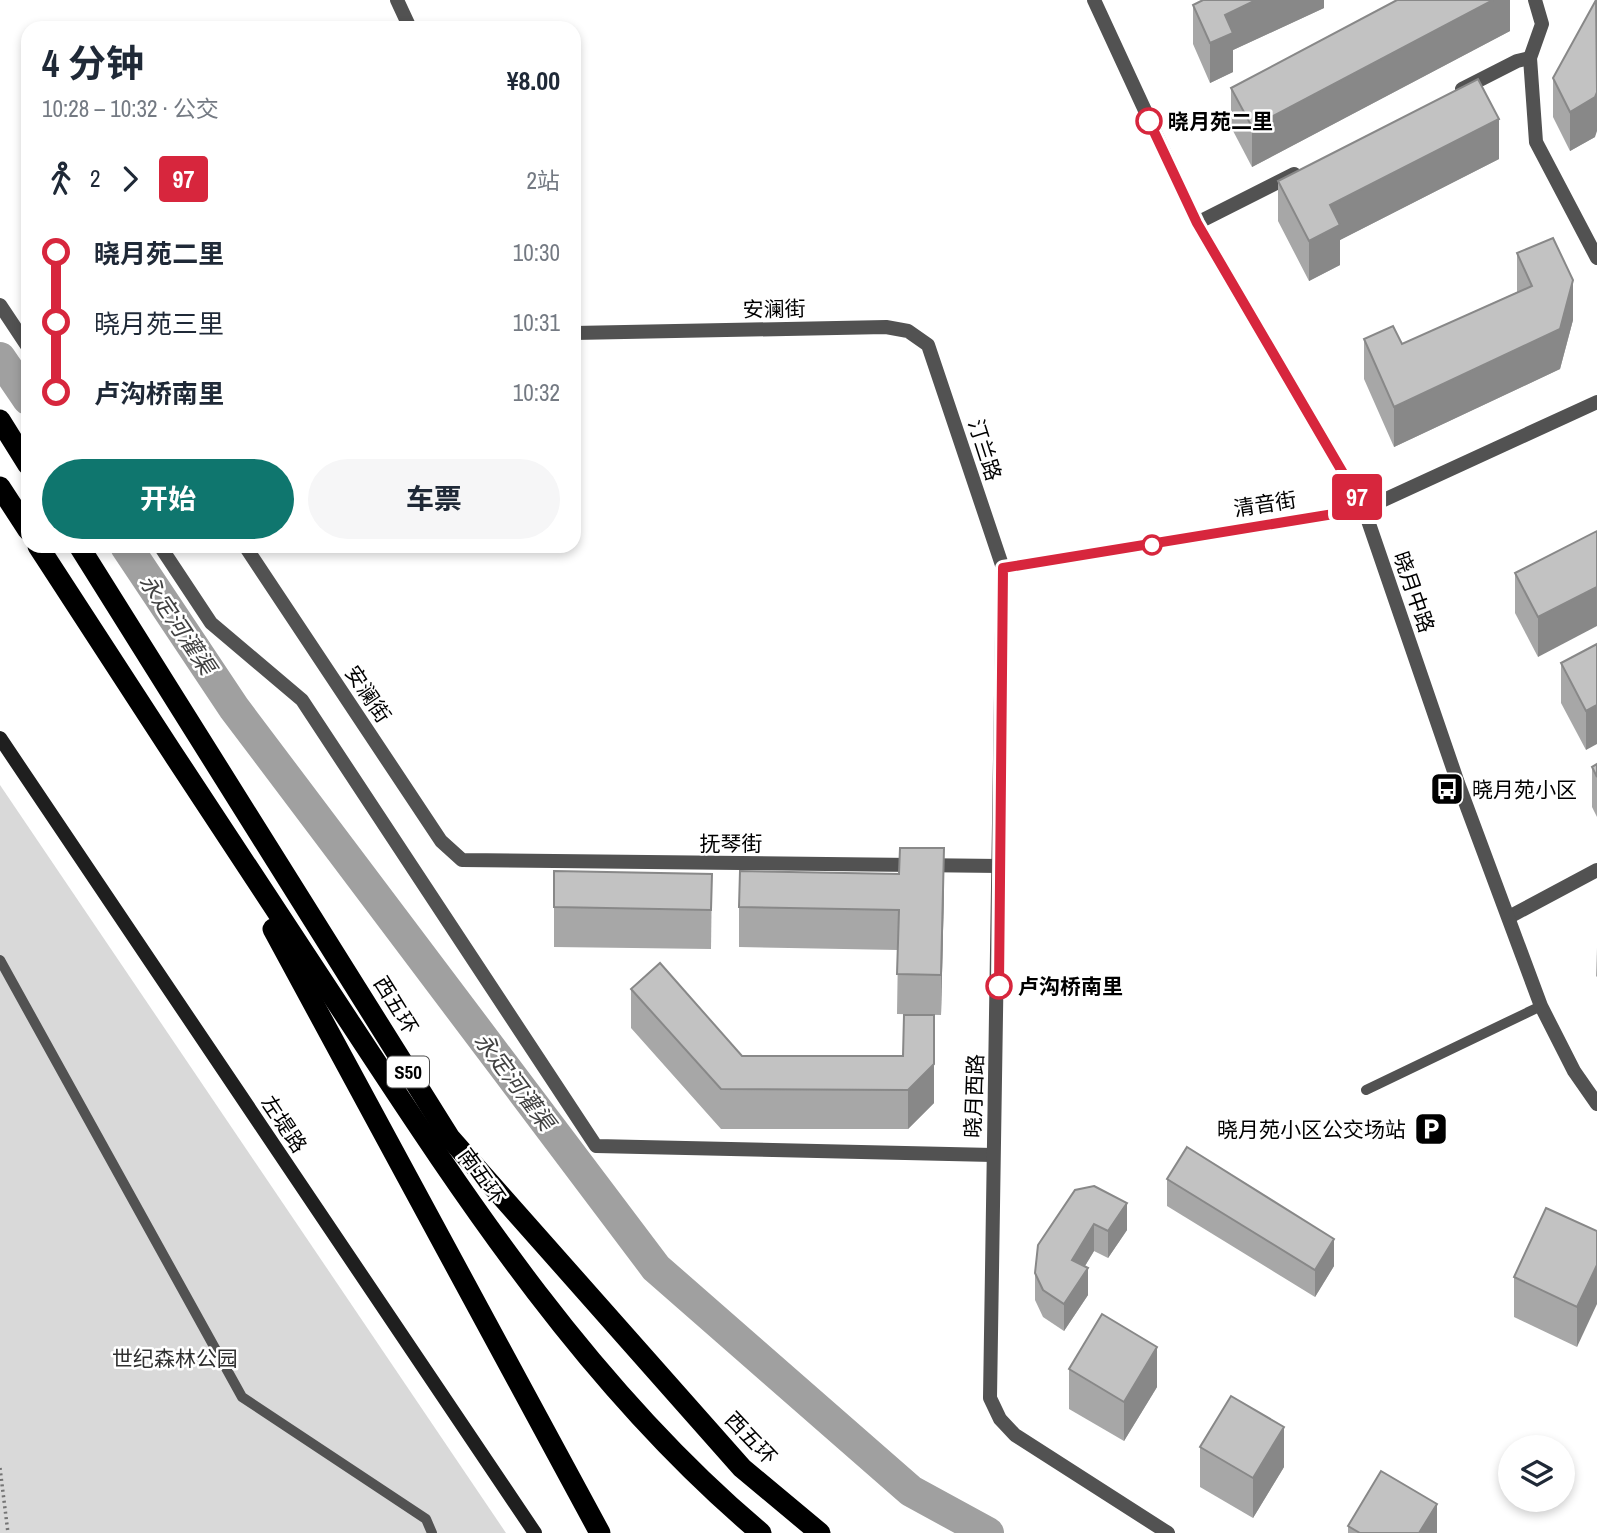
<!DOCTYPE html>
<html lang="zh">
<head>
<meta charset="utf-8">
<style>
	body { margin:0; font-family:"Archivo Narrow","Noto Sans SC",sans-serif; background:#f6f6f7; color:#1f2937; height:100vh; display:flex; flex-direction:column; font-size:26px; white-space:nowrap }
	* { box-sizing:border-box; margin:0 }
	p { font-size:23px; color:#747a83 }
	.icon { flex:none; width:38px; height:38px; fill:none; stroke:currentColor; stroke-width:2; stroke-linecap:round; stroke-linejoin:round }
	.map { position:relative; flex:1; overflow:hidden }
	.drawer { position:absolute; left:21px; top:21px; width:560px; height:532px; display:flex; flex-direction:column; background:#fff; border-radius:21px; box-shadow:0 4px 10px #0003 }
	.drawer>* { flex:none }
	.badge { padding:0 14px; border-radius:5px; font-size:24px; line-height:46px }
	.fabs { position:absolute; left:1498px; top:1435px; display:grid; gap:14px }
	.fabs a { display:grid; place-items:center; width:77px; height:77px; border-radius:50%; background:#fff; box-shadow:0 4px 10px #0003; font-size:35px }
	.map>.badge { position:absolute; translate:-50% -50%; box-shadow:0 0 0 4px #fff }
	.legs { display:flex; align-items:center; gap:10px; height:77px; padding:0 21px; font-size:23px }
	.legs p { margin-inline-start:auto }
	.summary { display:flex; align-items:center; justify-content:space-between; height:119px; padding:0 21px }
	h1 { font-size:38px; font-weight:700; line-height:52px }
	.cta { display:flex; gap:14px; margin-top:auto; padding:14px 21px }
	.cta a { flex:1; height:80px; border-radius:42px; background:#0f766e; color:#fff; font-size:28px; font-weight:700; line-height:80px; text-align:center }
	.cta a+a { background:#f6f6f7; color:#1f2937 }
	ul { padding:0 21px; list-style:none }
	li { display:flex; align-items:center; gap:24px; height:70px; font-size:26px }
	li i { display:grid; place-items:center; width:10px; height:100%; margin:0 9px; background:currentColor }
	li i::after { content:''; width:18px; height:18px; margin:-9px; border:5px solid; border-radius:50%; background:#fff }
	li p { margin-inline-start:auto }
	li:first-child i { background:linear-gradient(#0000 50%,currentColor 0) }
	li:last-child i { background:linear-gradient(currentColor 50%,#0000 0) }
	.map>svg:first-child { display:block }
</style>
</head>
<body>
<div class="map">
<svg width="1597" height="1533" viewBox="0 0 1597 1533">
	<rect width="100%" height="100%" fill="#fff"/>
	<polygon fill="#d9d9d9" points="0,785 506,1533 0,1533"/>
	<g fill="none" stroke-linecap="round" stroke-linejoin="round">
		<g stroke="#a0a0a0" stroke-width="32">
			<polyline points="0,358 28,399"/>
			<polyline points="126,546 234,708 656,1268 911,1491 988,1533"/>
		</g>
		<polyline stroke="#747474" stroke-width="3.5" stroke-dasharray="2 3.5" stroke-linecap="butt" points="0,1468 8,1533"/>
		<g stroke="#525252" stroke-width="10">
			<polyline points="0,960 242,1397 426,1519 432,1533"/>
			<polyline points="1366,1090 1541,1006"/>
		</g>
		<g stroke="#525252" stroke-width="14">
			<polyline points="397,0 410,28"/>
			<polyline points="1535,0 1542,24 1530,58 1536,142 1597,258"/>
			<polyline points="1462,89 1517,61 1530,58"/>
			<polyline points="1197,223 1294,174"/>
			<polyline points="574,333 886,327 908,331 928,345 1003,568"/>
			<polyline points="245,546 441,841 462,860 1000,866"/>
			<polyline points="1509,917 1597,870"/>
		</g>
		<g stroke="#525252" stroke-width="14">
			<polyline points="1094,0 1197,223 1364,509 1458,783 1541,1006 1574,1071 1597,1104"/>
			<polyline points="0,305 28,347"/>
			<polyline points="160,546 211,623 302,700 596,1146 993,1155"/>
			<polyline points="1168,1533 1015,1435 1000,1419 990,1398 1003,568 1364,509 1597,402"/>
		</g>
		<polyline stroke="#1f1f1f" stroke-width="14" points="0,738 535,1533"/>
		<g stroke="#000" stroke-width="21">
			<polyline points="0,420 28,465"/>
			<polyline points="0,487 28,530"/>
			<path d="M38,546C141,705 244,863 349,1021C469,1204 592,1391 761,1533"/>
			<polyline points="79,546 450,1138 742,1468 820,1533"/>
			<polyline points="273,929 600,1533"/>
		</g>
	</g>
	<g fill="#a7a7a7">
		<polygon points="1324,0 1324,8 1233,50 1233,72 1210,83 1193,44 1193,5"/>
		<polygon points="1510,0 1510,31 1252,167 1231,127 1231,88"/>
		<polygon points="1553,78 1595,137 1570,151 1553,117"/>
		<polygon points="1499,159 1340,240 1340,265 1309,281 1278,221 1278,181"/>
		<polygon points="1517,253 1573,320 1560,369 1394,447 1364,379 1364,339 1402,344 1517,292"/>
		<polygon points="1597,531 1538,657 1515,613 1515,573"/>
		<polygon points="1597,644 1586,750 1561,703 1561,663"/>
		<polygon points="1597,764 1597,817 1592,807 1592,767"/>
		<polygon points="554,871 712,874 711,949 554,947"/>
		<polygon points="944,888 941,1015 897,1014 898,950 739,947 739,907"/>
		<polygon points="1597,948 1597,977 1596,976"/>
		<polygon points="631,989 742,1056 903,1056 934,1103 908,1129 721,1129 631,1028"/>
		<polygon points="1167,1179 1334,1266 1315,1297 1167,1206"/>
		<polygon points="1075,1190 1127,1230 1108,1258 1094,1251 1085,1266 1088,1295 1064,1331 1043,1317 1035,1300 1035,1273"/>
		<polygon points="1597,1231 1577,1347 1514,1317 1514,1277"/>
		<polygon points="1069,1369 1157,1387 1124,1441 1069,1409"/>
		<polygon points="1200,1447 1284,1467 1253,1518 1200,1487"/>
		<polygon points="1348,1526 1437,1533 1348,1533"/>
	</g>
	<g fill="#888">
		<polygon points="1256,0 1324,0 1324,8 1233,50 1233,72 1210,83 1210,43 1225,15"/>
		<polygon points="1493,0 1510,0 1510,31 1252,167 1252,127"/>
		<polygon points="1597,92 1597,131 1595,137 1570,151 1570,112"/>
		<polygon points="1499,119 1499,159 1340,240 1340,265 1309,281 1309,241 1330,205"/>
		<polygon points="1573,280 1573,320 1560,369 1394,447 1394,407"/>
		<polygon points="1597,587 1597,626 1538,657 1538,617"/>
		<polygon points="1597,705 1597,744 1586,750 1586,711"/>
		<polygon points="944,848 944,888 941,1015 941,975"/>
		<polygon points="934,1015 934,1103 908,1129 908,1090"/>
		<polygon points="1127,1203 1127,1230 1108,1258 1108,1231"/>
		<polygon points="1094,1224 1094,1251 1072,1287 1072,1260"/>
		<polygon points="1334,1239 1334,1266 1315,1297 1315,1270"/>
		<polygon points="1597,1265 1597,1304 1577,1347 1577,1307"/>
		<polygon points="1088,1268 1088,1295 1064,1331 1064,1304"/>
		<polygon points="1157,1347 1157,1387 1124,1441 1124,1402"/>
		<polygon points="1284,1427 1284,1467 1253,1518 1253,1478"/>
		<polygon points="1437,1504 1437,1533 1419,1533"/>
	</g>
	<g fill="#c2c2c2" stroke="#888" stroke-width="2">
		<polygon points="1203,0 1256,0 1225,15 1233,33 1210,43 1193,5"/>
		<polygon points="1397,0 1493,0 1252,127 1231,88"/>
		<polygon points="1596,0 1597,92 1595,97 1570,112 1553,78"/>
		<polygon points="1478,79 1499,119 1330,205 1340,225 1309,241 1278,181"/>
		<polygon points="1553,238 1573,280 1560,329 1394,407 1364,339 1393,326 1402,344 1532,286 1517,253"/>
		<polygon points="1597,531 1597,587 1538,617 1515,573"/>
		<polygon points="1597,644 1597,705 1586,711 1561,663"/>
		<polygon points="1597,764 1597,777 1592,767"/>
		<polygon points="900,848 944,848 941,975 897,974 899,910 739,907 740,871 899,874"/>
		<polygon points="554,871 712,874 711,910 554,907"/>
		<polygon points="660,963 742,1056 903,1056 904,1015 934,1015 934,1064 908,1090 721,1089 631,989"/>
		<polygon points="1187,1147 1334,1239 1315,1270 1167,1179"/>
		<polygon points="1094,1186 1127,1203 1108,1231 1094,1224 1072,1260 1088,1268 1064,1304 1043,1290 1035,1273 1038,1245 1075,1190"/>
		<polygon points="1546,1208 1597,1231 1597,1265 1577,1307 1514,1277"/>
		<polygon points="1102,1314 1157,1347 1124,1402 1069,1369"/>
		<polygon points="1231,1396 1284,1427 1253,1478 1200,1447"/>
		<polygon points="1381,1471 1437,1504 1419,1533 1360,1533 1348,1526"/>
	</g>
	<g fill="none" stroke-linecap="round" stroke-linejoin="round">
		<defs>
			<polyline id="line-1" points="999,986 1003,568 1364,509 1197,223 1149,121"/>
		</defs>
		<use href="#line-1" stroke="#fff" stroke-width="16"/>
		<use href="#line-1" stroke="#d7263d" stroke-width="10"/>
	</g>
	<defs>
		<symbol id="bus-square" viewBox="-11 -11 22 22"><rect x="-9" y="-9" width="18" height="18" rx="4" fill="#000" stroke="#fff"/><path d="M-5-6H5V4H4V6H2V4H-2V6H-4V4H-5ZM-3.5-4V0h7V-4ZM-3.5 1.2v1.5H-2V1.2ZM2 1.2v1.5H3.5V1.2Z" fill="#fff"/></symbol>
		<symbol id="parking-square" viewBox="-11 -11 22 22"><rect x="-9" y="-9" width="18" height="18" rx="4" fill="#000" stroke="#fff"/><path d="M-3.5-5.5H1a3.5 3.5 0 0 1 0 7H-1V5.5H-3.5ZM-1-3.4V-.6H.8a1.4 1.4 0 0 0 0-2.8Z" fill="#fff"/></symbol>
	</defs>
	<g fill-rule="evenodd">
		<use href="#bus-square" x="1428" y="770" width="38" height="38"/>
		<use href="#parking-square" x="1412" y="1110" width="38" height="38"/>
	</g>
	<g fill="#fff" stroke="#d7263d" stroke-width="3.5">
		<circle cx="1149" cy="121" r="12"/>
		<circle cx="1152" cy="545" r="9"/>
		<circle cx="999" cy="986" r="12"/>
	</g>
	<g text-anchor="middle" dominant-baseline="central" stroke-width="5" stroke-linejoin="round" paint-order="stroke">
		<rect fill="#fff" stroke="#4c4c4c" stroke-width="2" x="387" y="1056.5" width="42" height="31" rx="5"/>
		<g font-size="19" font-weight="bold" fill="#000">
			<text x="408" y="1072">S50</text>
		</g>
		<g font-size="21" font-weight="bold" fill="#000" stroke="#fff" text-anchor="start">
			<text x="1168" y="121">晓月苑二里</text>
			<text x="1018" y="986">卢沟桥南里</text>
		</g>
		<g font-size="21" fill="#000" stroke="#fff">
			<text transform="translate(774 309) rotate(-1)">安澜街</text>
			<text transform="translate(985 450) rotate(72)">汀兰路</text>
			<text transform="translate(1265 504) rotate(-9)">清音街</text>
			<text transform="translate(1414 592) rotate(71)">晓月中路</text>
			<text transform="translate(368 694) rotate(56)">安澜街</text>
			<text x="731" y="843">抚琴街</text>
			<text transform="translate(396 1005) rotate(58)">西五环</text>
			<text transform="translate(974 1096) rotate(-88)">晓月西路</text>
			<text transform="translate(284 1124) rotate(56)">左堤路</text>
			<text transform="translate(482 1176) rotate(54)">南五环</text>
			<text transform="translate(751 1438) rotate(46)">西五环</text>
		</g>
		<g font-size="21" fill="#000" stroke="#fff" text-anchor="start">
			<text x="1472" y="789">晓月苑小区</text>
			<text x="1406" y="1129" text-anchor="end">晓月苑小区公交场站</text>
		</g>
		<g font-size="21" fill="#303030" stroke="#fff">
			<text x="175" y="1358">世纪森林公园</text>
		</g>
		<g font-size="23" font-style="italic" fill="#414141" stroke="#fff">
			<text transform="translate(178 624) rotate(56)">永定河灌渠</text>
			<text transform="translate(515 1081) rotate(53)">永定河灌渠</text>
		</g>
	</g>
</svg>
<div class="fabs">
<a><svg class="icon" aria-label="layers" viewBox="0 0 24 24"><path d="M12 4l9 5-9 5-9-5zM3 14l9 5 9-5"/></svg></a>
</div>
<b class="badge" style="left:1357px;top:497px;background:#d7263d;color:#fff">97</b>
<section class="drawer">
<div class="summary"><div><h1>4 分钟</h1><p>10:28 – 10:32 · 公交</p></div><b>¥8.00</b></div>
<div class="legs"><svg class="icon" aria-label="walk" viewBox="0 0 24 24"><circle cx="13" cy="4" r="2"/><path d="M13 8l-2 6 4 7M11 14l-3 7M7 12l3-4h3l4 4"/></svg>2<svg class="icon" aria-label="forward" viewBox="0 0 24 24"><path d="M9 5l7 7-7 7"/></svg><b class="badge" style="background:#d7263d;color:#fff">97</b><p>2站</p></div>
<ul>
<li><i style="color:#d7263d"></i><b>晓月苑二里</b><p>10:30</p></li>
<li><i style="color:#d7263d"></i><span>晓月苑三里</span><p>10:31</p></li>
<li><i style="color:#d7263d"></i><b>卢沟桥南里</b><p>10:32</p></li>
</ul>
<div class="cta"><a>开始</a><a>车票</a></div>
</section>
</div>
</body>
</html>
